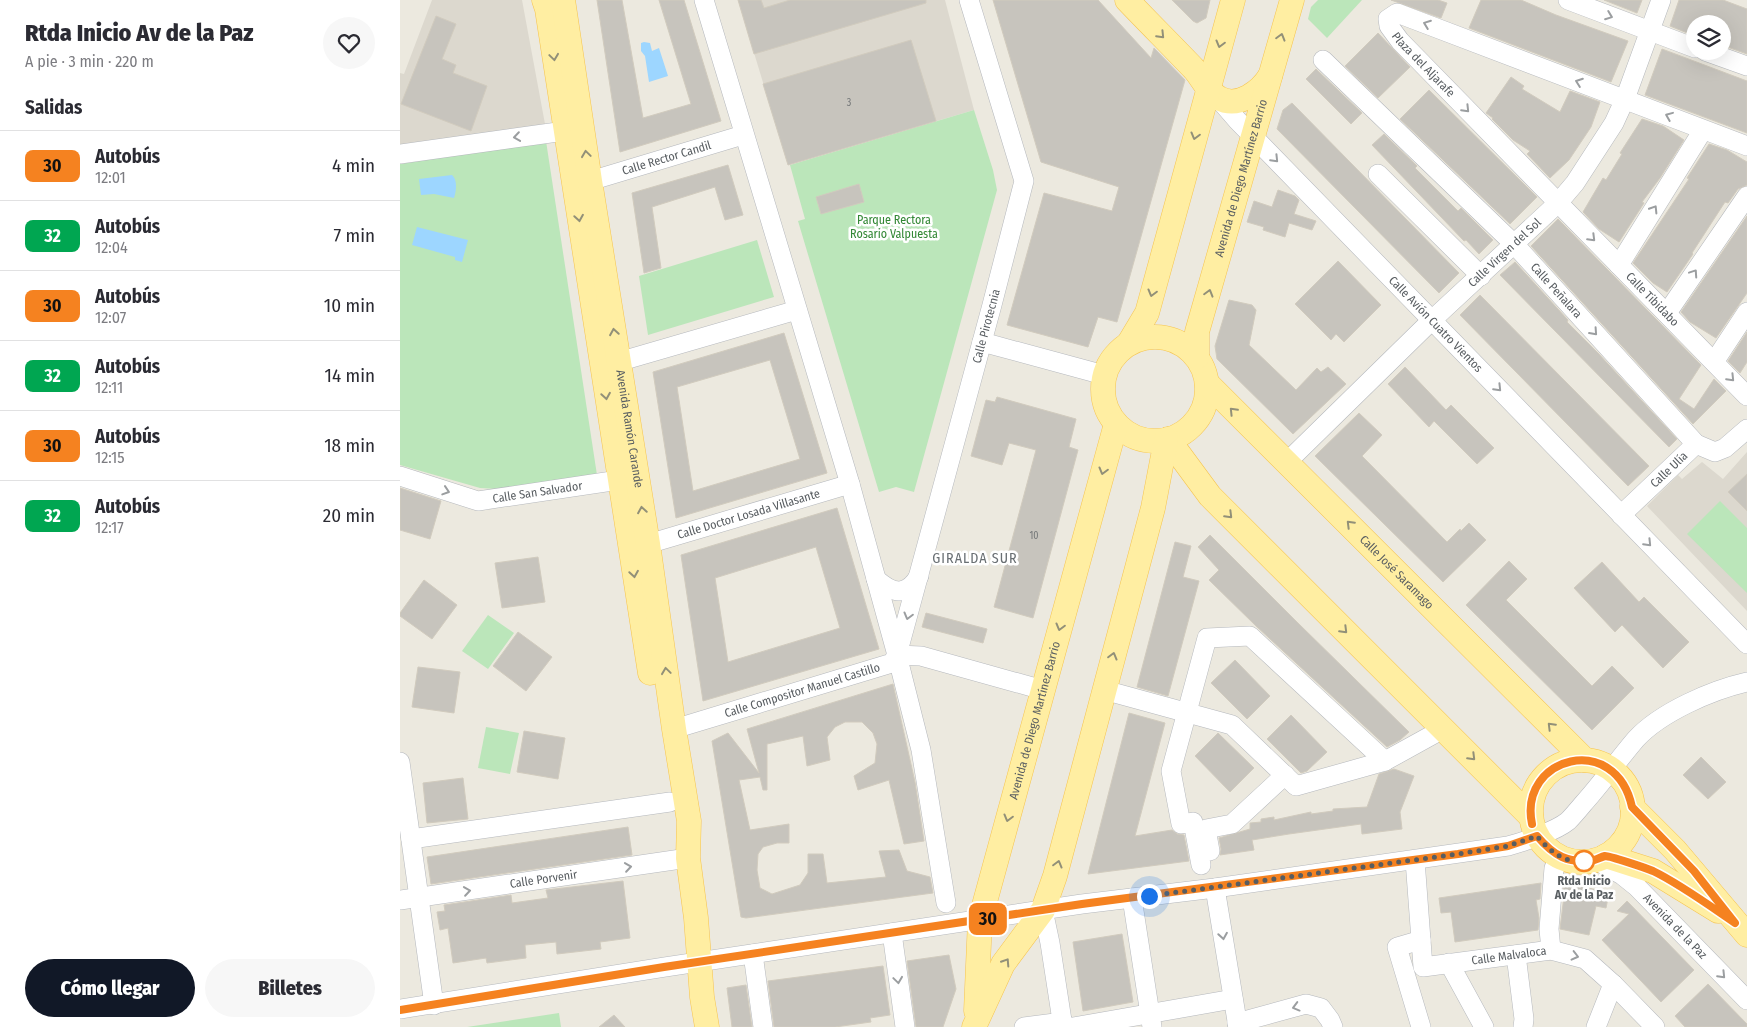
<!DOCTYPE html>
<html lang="es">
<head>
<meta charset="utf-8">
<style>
	body { margin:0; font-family:"Fira Sans Condensed",sans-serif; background:#f7f7f7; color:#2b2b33; height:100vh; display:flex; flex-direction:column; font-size:19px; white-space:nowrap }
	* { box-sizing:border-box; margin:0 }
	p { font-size:16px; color:#7c7c81 }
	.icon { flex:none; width:28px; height:28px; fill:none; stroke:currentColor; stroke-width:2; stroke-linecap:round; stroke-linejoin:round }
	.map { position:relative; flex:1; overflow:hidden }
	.details { display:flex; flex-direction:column; background:#fff; width:400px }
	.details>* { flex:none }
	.badge { padding:0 10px; border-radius:8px; font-size:18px; line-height:32px }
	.controls { position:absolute; left:1286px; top:15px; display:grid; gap:10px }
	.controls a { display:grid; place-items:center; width:45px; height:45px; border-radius:50%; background:#fff; box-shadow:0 5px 20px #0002; font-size:25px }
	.you { position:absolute; width:25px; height:25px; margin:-12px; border:4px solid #fff; border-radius:50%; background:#1a73e8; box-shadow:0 0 0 8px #1a73e833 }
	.map>.badge { position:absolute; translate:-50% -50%; box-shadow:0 0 0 2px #fff }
	h2 { padding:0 25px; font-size:19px; line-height:45px }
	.round { display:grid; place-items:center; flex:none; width:52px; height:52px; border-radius:26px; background:#f7f7f7 }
	.headline { display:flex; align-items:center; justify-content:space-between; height:85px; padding:0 25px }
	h1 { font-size:24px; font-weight:800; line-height:38px }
	.primary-button { display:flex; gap:10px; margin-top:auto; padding:10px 25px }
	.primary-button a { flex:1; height:58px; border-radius:30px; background:#111827; color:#fff; font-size:20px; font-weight:800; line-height:58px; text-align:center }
	.primary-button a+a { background:#f7f7f7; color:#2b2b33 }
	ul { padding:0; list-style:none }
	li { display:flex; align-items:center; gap:15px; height:70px; padding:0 25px; border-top:1px solid #e1e1e2 }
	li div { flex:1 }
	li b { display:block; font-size:19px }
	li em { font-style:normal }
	li .badge { min-width:55px; font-weight:700; text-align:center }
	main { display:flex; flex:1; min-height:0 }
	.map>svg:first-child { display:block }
</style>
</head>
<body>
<main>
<section class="details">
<div class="headline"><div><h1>Rtda Inicio Av de la Paz</h1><p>A pie · 3 min · 220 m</p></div><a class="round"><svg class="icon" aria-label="heart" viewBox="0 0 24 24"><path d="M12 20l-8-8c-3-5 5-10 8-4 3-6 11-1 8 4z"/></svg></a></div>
<h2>Salidas</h2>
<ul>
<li><span class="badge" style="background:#f58220;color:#111">30</span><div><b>Autobús</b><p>12:01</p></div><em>4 min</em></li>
<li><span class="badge" style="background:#00a651;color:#fff">32</span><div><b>Autobús</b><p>12:04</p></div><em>7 min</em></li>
<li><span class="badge" style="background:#f58220;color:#111">30</span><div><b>Autobús</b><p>12:07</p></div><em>10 min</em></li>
<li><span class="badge" style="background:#00a651;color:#fff">32</span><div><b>Autobús</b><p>12:11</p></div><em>14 min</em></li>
<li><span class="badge" style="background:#f58220;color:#111">30</span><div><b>Autobús</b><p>12:15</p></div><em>18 min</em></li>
<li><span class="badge" style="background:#00a651;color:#fff">32</span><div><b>Autobús</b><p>12:17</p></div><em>20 min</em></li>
</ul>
<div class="primary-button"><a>Cómo llegar</a><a>Billetes</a></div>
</section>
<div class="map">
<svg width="1347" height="1027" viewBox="0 0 1347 1027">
	<rect width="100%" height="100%" fill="#ece9df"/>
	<g fill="#dcd8ce">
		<polygon points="32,0 122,0 145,124 0,146 0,73 4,74"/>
		<polygon points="338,0 545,0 574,110 388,165"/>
		<polygon points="1347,452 1347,611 1247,506 1278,475 1282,479 1302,462 1323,479"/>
	</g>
	<g fill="#bbe6ba">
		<polygon points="918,0 962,0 927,38 908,19 911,7"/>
		<polygon points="574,110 593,170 597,190 514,492 496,487 479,492 398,221 405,219 390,165"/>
		<polygon points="146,141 197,475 97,489 80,488 0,465 0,164"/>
		<polygon points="357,240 374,297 248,335 239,276"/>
		<polygon points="1320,501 1347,528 1347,593 1287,534"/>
		<polygon points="88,615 114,633 88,669 62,651"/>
		<polygon points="86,727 119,733 110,774 78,768"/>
		<polygon points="159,1013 161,1027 67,1027"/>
	</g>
	<g fill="#9dd6ff">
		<polygon points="244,42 250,43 252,51 259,48 268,76 249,82 245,56 241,51 241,43"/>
		<path d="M52,175C58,180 56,192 54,198L34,194L21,195L19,179Z"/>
		<polygon points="17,227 68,240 62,262 55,260 55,257 12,245"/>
	</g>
	<g fill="#c7c4bd" stroke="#d1cbbe" fill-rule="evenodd">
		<polygon points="197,0 222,0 243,118 291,104 259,0 284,0 321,121 220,152"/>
		<polygon points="338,0 361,0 364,8 390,0 526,0 526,3 354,54"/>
		<polygon points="593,0 698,0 751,58 754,48 785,80 717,322 698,317 688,347 607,325 644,193 712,211 719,187 641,162"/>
		<polygon points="772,0 810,0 806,18 797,23 793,21"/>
		<polygon points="991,0 1038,0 1047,3 1041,18"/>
		<polygon points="1081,0 1121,0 1156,15 1228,41 1211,82 1069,28"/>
		<polygon points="1204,0 1242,0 1237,13"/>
		<polygon points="1279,0 1323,0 1347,9 1347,54 1322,45 1322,24 1295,24 1295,36 1270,26"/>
		<polygon points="36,16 56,24 42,59 56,65 53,73 87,86 71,131 1,104"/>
		<polygon points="978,33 1010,67 978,98 945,66"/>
		<polygon points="511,40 536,121 388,165 363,84"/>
		<polygon points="1262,49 1347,81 1347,133 1245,95"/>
		<polygon points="916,69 962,113 951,124 906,79"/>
		<polygon points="1111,77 1124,86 1122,89 1160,112 1170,91 1200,102 1191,127 1169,160 1150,178 1127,154 1130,151 1113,140 1092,119 1093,118 1086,113"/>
		<polygon points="1029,90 1137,197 1110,224 1000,119"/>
		<polygon points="892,103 1059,273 1039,293 877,129 883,110"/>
		<polygon points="1242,119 1263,126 1284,140 1260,178 1242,202 1244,203 1219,242 1199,229 1183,212 1203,178 1206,180 1222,154 1220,153"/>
		<polygon points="984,134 1017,166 1015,168 1058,211 1061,208 1093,240 1079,254 1066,240 1064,241 972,145"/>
		<polygon points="1309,144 1327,150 1347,162 1347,185 1338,189 1328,203 1325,202 1292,253 1293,254 1267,292 1253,283 1233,263 1289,179 1287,178"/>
		<polygon points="328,165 343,215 325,220 315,187 252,207 261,268 244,273 232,193"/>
		<polygon points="459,184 464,202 421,214 416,197"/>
		<polygon points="878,190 895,196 899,200 894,214 916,221 912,230 889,223 885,237 863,230 864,227 847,222 854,201 872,207"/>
		<polygon points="1347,216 1347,293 1316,338 1290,322 1281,312"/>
		<polygon points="1158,219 1301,365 1279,399 1294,409 1314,379 1326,391 1293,424 1131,246"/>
		<polygon points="938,261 981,305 944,342 936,334 931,340 895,304"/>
		<polygon points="1115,262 1168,320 1167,322 1198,353 1277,439 1269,447 1100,275"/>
		<polygon points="1080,295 1249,466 1228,486 1060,315"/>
		<polygon points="829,300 852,305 856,310 849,345 896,390 917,368 921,372 928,367 946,384 893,434 817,359 815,346"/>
		<polygon points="1347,332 1347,362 1340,373 1328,361"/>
		<path d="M384,333L427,473L276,518L253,372ZM370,360L400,459L293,491L277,387Z"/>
		<polygon points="1005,367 1046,410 1051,405 1094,448 1077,464 1034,421 1029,427 988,384"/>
		<polygon points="597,397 676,419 669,447 678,450 633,618 594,607 636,450 609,443 602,465 571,456 586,400 595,402"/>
		<polygon points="959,413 982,435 962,456 1047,542 1060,529 1061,531 1069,523 1086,540 1043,582 915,456"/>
		<polygon points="1347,474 1347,511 1328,492"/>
		<polygon points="0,488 41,501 30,539 0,530"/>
		<path d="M437,508L479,649L303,701L281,555ZM416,547L440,628L328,662L315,578Z"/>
		<polygon points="810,535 898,623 1009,732 1000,740 987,747 856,626 809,580 819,570 798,547"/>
		<polygon points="775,542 791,546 783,577 799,581 768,696 737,687"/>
		<polygon points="138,557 145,602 102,608 95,563"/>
		<polygon points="1109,561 1127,579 1106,600 1192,686 1212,666 1234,688 1192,730 1066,605"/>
		<polygon points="1202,562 1239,602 1244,597 1289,642 1263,668 1222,625 1215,632 1174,588"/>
		<polygon points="24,580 57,605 32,639 0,616 0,613"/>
		<polygon points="526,613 587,629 583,643 522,627"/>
		<polygon points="118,632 152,657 126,691 93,666"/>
		<polygon points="835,660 870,696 847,719 811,683"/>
		<polygon points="18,667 60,672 54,713 12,707"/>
		<polygon points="493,684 515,782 524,841 504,844 489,780 458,790 454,776 475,763 477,744 473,733 462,722 445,722 435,727 427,737 430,760 407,766 403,736 367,744 367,790 363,790 360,777 339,780 350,830 389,824 389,843 377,843 363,847 358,854 357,870 360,888 372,894 400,885 408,873 408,854 423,854 427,883 486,877 479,851 499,850 507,871 530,877 533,893 346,918 341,917 312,741 328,733 359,773 347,729"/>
		<polygon points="729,713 765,723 735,836 772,830 777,834 784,835 789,861 688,874"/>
		<polygon points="891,715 927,752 907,771 901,773 867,739"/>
		<polygon points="124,731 165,738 158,779 117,772"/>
		<polygon points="818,733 854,768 830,792 795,756"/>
		<polygon points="1301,757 1326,782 1308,799 1283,775"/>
		<polygon points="994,769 1014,776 1000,812 1002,829 962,834 961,824 889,834 852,840 854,850 820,855 821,849 819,838 850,829 850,823 861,822 861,819 874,817 874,820 911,812 911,814 933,811 933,809 967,807 979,774"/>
		<polygon points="63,778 68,819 27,823 23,783"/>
		<polygon points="228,827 232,855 31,884 27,857"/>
		<polygon points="223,881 230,938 200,942 201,949 157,954 156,942 125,945 126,958 87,963 86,958 53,963 48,928 40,930 37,912 45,911 44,905 111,895 112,903 148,898 146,890"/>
		<polygon points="1164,882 1209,893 1206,908 1196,906 1189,935 1160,929 1164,896 1163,896"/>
		<polygon points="1141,883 1140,899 1136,900 1139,918 1138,930 1055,942 1051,912 1041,913 1039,898"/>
		<polygon points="1227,901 1294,970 1261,1002 1202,940 1229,914 1217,911"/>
		<polygon points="722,934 733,1002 683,1011 673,942"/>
		<polygon points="549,955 556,989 543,1027 516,1027 507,961"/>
		<polygon points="483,966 490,1015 470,1018 471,1022 435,1027 374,1027 368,981"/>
		<polygon points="1308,984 1347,1024 1347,1027 1285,1027 1275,1016"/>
		<polygon points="346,985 352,1027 332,1027 327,988"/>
		<polygon points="214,1015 225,1027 199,1027"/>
	</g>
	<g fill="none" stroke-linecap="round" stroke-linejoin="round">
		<defs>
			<g id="minor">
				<polyline points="304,0 450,484 497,655 521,750 546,903"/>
				<polyline points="1168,0 1295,48"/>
				<polyline points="1305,51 1347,66"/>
				<path id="s1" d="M923,60L1114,244L1296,444"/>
				<path id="s2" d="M818,98L837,120L1347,644"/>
				<path id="s3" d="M1347,146L997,13L988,19L989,26L1000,41L1347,396"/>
				<polyline points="0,154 165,131"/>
				<polyline points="978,174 1081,276"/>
				<path id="s4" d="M190,181L343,135"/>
				<polyline points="1219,265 1303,130"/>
				<polyline points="1267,313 1347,196"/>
				<polyline points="582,342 704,375"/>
				<polyline points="218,362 397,310"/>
				<polyline points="1314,362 1347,312"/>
				<path id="s5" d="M887,462L1032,320L1158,203L1175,183L1214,123L1225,99L1261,0"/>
				<path id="s6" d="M0,476L78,501L219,480"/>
				<path id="s7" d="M1221,515L1296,444L1315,452L1325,448L1347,429"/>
				<path id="s8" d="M248,544L450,484"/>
				<path d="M476,579C493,594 506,597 519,576"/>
				<polyline points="497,655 521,656 643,690"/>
				<polyline points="704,690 832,725 896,786 985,761 1043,729"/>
				<path id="s9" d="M274,729L492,663L497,655L592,305L624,181L569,0"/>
				<polyline points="0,762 34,1005"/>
				<polyline points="11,839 270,802"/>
				<polyline points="810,851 806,829 832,824 885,775"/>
				<path id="s10" d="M1015,860L1023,967L1151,950L1185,959L1213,984L1255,1027"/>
				<path id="s11" d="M1196,860L1222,875L1237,887L1347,1000"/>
				<polyline points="801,865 793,822 781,824 771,771 807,638 850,636 985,761"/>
				<polyline points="815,888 838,1027"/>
				<polyline points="732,898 752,1027"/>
				<path id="s12" d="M0,900L288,858"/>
				<polyline points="643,910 650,943 663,1027"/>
				<polyline points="492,933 505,1027"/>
				<polyline points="1021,940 997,947 1021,1027"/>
				<polyline points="1151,950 1149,929 1154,868 1163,858"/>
				<polyline points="353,954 363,1027"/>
				<polyline points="1116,955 1124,1019 1123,1027"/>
				<polyline points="1049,963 1084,1027"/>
				<path d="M0,1009L265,967L682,904L815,888L1108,846C1123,842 1156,831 1168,821C1173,816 1178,810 1183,804C1202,783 1218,760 1236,739C1261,712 1312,690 1347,682"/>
				<polyline points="837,1023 906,1004 921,1008 930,1020 933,1027"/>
				<polyline points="624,1027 663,1022"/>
				<polyline points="673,1027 833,999"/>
				<polyline points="1196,1027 1213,984"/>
			</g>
			<g id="major">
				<polyline points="144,0 147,9 250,673"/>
				<path id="s13" d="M163,0L190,181L248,544L274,729L289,821L288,858L296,918L302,997L307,1027"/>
				<path d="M727,0C749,23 772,46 794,69C802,78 808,92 819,98C838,109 861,91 870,76"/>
				<circle cx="755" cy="389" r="52"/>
				<polyline points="729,343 747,313 833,0"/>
				<path id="s14" d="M797,357V332L892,0"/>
				<path id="s15" d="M807,383L1185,760"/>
				<polyline points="768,439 810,496 1131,817"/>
				<circle cx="1182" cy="811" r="51"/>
				<polyline points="1232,807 1275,850 1347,935"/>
				<polyline points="1206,856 1253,871 1318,911"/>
				<path id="s16" d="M576,1011L580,920L716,424"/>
				<polyline points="574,1027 603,964 643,910 655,876 753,508 766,440"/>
			</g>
		</defs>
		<use href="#minor" stroke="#b5b8bd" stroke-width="20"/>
		<use href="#major" stroke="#f6c44f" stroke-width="25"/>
		<use href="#minor" stroke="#fff" stroke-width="19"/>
		<use href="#major" stroke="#ffeea2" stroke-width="24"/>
	</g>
	<defs><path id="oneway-chevron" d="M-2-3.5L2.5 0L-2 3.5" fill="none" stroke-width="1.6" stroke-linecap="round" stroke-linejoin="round" transform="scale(1.25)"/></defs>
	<g stroke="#9b9ea0">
		<use href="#oneway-chevron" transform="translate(1209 16) rotate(21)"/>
		<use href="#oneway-chevron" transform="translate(1027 24) rotate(-159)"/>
		<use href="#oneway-chevron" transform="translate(1179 82) rotate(-160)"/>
		<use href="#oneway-chevron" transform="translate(1066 109) rotate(46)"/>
		<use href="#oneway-chevron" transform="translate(1269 116) rotate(-158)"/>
		<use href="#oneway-chevron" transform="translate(117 137) rotate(172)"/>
		<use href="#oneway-chevron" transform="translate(875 159) rotate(46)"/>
		<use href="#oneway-chevron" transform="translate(1254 209) rotate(-58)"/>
		<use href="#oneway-chevron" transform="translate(1192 238) rotate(45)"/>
		<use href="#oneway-chevron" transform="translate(1294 273) rotate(-56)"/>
		<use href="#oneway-chevron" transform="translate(1194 332) rotate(48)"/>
		<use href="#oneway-chevron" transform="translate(1331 378) rotate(46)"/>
		<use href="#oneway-chevron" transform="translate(1098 388) rotate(46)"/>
		<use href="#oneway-chevron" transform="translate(46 491) rotate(18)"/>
		<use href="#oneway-chevron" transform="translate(1248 543) rotate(46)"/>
		<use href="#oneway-chevron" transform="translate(508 616) rotate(105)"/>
		<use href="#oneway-chevron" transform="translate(228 867) rotate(-8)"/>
		<use href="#oneway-chevron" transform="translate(67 891) rotate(-8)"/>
		<use href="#oneway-chevron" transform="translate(823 936) rotate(81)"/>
		<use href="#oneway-chevron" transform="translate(1175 956) rotate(14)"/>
		<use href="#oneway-chevron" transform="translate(1322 975) rotate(46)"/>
		<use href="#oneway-chevron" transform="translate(498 980) rotate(82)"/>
		<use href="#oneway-chevron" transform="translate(896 1007) rotate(165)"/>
	</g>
	<g stroke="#929078">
		<use href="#oneway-chevron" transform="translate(761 35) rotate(46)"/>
		<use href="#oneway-chevron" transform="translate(881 37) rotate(-74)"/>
		<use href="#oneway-chevron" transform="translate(820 44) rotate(105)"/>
		<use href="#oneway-chevron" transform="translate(154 57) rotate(82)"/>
		<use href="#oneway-chevron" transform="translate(795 136) rotate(105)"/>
		<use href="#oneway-chevron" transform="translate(186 154) rotate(-98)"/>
		<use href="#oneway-chevron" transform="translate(179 218) rotate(81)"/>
		<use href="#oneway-chevron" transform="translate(752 293) rotate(105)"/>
		<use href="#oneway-chevron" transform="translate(809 293) rotate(-74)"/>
		<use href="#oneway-chevron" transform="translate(214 332) rotate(-99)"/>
		<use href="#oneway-chevron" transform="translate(206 396) rotate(81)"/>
		<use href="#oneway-chevron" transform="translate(833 411) rotate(-134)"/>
		<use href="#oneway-chevron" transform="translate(703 471) rotate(105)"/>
		<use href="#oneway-chevron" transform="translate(242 510) rotate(-99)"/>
		<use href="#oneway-chevron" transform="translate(829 515) rotate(45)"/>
		<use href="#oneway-chevron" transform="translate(950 524) rotate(-135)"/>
		<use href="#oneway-chevron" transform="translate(234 574) rotate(81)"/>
		<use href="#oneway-chevron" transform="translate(660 627) rotate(105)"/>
		<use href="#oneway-chevron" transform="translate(944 630) rotate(45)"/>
		<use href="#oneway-chevron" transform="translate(713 656) rotate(-75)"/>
		<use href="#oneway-chevron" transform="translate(266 671) rotate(-98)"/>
		<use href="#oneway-chevron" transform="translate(1151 726) rotate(-135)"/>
		<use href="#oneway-chevron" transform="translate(1072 757) rotate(45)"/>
		<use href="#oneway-chevron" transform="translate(608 818) rotate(105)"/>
		<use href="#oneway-chevron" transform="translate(658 864) rotate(-75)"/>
		<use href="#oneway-chevron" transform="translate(606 962) rotate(-57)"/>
	</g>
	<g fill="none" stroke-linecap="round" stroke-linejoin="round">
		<defs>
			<path id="line" d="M0,1010L264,967L682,904L1058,854L1108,846L1137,836C1154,856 1168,864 1194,860C1198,859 1201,857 1205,856C1210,856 1246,868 1253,871C1280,884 1310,906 1335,923L1294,871L1232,807C1216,731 1118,756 1132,824"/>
		</defs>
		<use href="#line" stroke="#fff" stroke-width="11"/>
		<use href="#line" stroke="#f58220" stroke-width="8"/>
		<path stroke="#585d61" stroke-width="5" stroke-dasharray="0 9" d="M749,896L1058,854L1108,846L1137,836C1149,850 1164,864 1184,861"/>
	</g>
	<circle fill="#fff" stroke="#f58220" stroke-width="2.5" cx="1184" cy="861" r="10"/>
	<g text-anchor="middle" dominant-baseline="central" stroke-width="5" stroke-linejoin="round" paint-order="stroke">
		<g font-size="10" fill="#747778">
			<text x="449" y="103">3</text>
			<text x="634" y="536">10</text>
		</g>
		<g font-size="12" fill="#585d61" stroke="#fff">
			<text stroke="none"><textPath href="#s3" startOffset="444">Plaza del Aljarafe</textPath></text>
			<text stroke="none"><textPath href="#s4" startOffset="80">Calle Rector Candil</textPath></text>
			<text stroke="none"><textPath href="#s14" startOffset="185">Avenida de Diego Martínez Barrio</textPath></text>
			<text stroke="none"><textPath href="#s5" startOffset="302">Calle Virgen del Sol</textPath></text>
			<text stroke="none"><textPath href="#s1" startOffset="328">Calle Peñalara</textPath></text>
			<text stroke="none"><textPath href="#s3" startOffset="772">Calle Tibidabo</textPath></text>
			<text stroke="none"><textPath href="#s2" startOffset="314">Calle Avión Cuatro Vientos</textPath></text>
			<text stroke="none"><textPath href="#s9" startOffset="578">Calle Pirotecnia</textPath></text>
			<text stroke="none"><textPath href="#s13" startOffset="434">Avenida Ramón Carande</textPath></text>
			<text stroke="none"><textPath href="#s7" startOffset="66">Calle Ulía</textPath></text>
			<text stroke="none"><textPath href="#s6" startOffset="142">Calle San Salvador</textPath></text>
			<text stroke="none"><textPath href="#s8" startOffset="105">Calle Doctor Losada Villasante</textPath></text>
			<text stroke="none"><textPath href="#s15" startOffset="268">Calle José Saramago</textPath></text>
			<text stroke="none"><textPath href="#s9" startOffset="134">Calle Compositor Manuel Castillo</textPath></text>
			<text stroke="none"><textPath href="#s16" startOffset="298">Avenida de Diego Martínez Barrio</textPath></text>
			<text stroke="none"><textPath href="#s12" startOffset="145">Calle Porvenir</textPath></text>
			<text stroke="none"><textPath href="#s11" startOffset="104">Avenida de la Paz</textPath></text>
			<text stroke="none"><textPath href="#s10" startOffset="194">Calle Malvaloca</textPath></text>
		</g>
		<g font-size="12" fill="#328734" stroke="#fff">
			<text x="494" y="220">Parque Rectora<tspan x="494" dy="14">Rosario Valpuesta</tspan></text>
		</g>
		<g font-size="12" font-weight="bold" fill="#585d61" stroke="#fff">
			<text x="1184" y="881">Rtda Inicio<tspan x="1184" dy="14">Av de la Paz</tspan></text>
		</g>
		<g font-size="14" letter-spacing="1" fill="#696f73" stroke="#fff">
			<text x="575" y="558">GIRALDA SUR</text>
		</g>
	</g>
</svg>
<div class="controls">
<a><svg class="icon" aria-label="layers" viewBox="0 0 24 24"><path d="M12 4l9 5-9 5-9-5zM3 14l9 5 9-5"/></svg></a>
</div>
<div class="you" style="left:749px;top:896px"></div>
<b class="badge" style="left:588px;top:919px;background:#f58220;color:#111">30</b>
</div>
</main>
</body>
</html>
